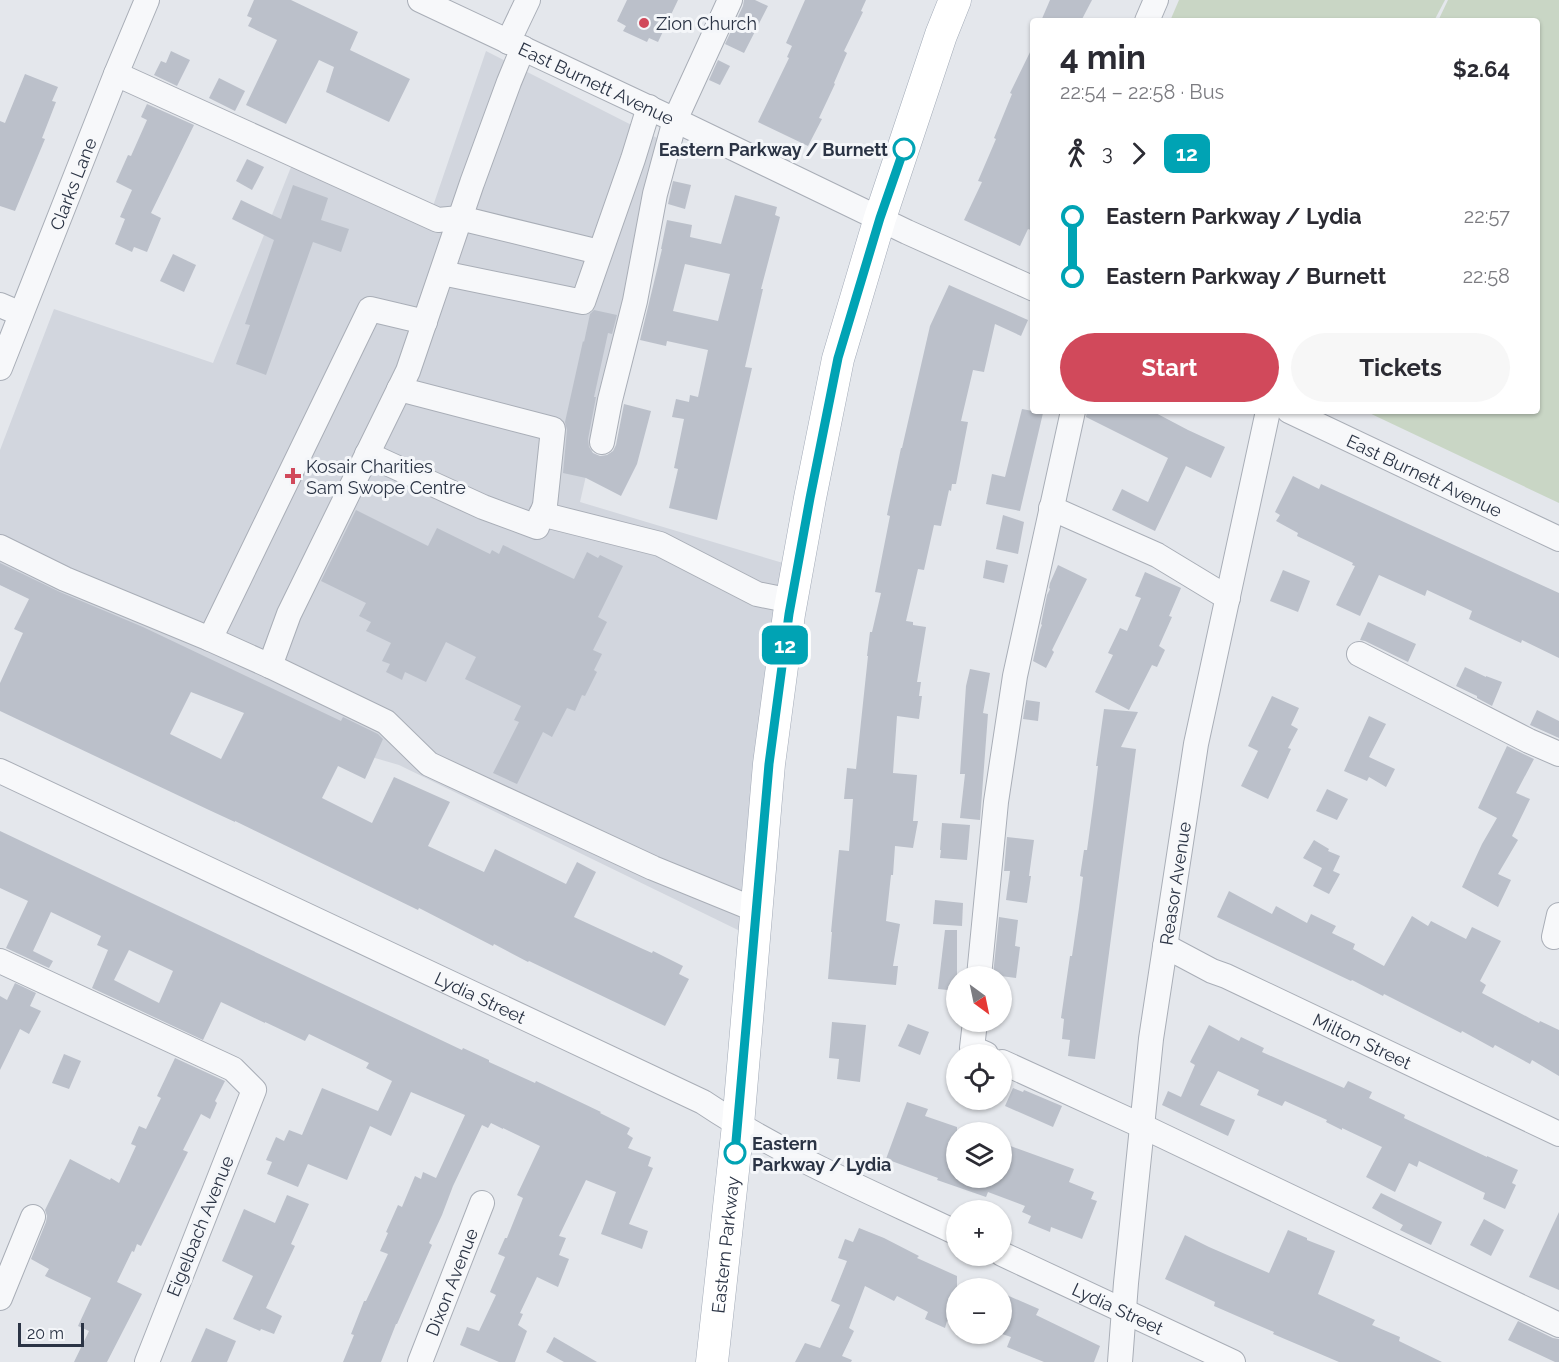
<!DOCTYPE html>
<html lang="en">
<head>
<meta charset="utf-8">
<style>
	body { margin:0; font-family:Raleway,sans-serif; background:#f7f7f7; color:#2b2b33; height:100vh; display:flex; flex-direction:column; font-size:22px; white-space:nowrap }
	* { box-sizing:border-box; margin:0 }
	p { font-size:20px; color:#7c7c81 }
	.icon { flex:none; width:33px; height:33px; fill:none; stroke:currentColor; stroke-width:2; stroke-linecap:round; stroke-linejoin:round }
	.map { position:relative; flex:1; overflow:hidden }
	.side { position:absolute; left:1030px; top:18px; width:510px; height:396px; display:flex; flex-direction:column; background:#fff; border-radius:6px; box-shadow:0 2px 4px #0004 }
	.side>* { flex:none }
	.badge { padding:0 12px; border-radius:9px; font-size:21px; line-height:39px }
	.needle { width:39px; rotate:147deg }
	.fabs { position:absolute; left:946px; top:966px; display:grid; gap:12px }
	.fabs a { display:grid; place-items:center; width:66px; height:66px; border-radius:50%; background:#fff; box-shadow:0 2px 4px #0004; font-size:30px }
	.scale { position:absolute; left:18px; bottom:15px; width:66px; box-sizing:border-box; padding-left:6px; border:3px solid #2b3445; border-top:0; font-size:16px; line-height:21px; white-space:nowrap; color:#2b3445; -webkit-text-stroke:4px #f4f6f9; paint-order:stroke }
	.map>.badge { position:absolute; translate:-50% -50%; box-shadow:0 0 0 3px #fff }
	.legs { display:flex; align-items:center; gap:9px; height:66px; padding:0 30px; font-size:20px }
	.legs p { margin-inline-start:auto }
	.overview { display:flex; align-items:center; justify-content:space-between; height:102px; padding:0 30px }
	h1 { font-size:33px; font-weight:700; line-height:45px }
	.cta { display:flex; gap:12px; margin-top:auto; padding:12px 30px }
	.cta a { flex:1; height:69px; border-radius:36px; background:#d1495b; color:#fff; font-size:24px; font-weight:700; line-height:69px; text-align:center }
	.cta a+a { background:#f7f7f7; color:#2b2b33 }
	ul { padding:0 30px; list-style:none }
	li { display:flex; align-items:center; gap:21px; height:60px; font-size:22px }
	li i { display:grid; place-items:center; width:9px; height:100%; margin:0 8px; background:currentColor }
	li i::after { content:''; width:15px; height:15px; margin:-8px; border:4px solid; border-radius:50%; background:#fff }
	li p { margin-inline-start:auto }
	li:first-child i { background:linear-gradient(#0000 50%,currentColor 0) }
	li:last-child i { background:linear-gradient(currentColor 50%,#0000 0) }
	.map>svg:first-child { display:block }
</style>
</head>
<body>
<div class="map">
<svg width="1559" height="1362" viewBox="0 0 1559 1362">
	<rect width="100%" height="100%" fill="#e4e7ec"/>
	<polygon fill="#d2d6de" points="486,51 663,141 580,502 783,563 740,931 399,765 375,758 0,585 0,450 54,309 213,363 299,147 432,209"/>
	<g fill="#c9d6c5">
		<polygon points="1179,0 1445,0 1434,21 1170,21"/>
		<polygon points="1448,0 1559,0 1559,503 1365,411 1538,411 1538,21 1438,21"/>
	</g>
	<g fill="#bbc0ca" fill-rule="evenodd">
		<polygon points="254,0 291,0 358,32 350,50 410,79 389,122 326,92 334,67 319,60 286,124 246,105 277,40 248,26 252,18 247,16"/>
		<polygon points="627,0 678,0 658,42 649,38 647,42 623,31 626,26 617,21"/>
		<polygon points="744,0 755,0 768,6 744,53 725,44 743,6"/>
		<polygon points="805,0 866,0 861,11 863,12 844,51 847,53 834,83 835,84 819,118 822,119 808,146 758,122 789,58 787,57 792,46 786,43"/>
		<polygon points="1050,0 1092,0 1081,21 1041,21"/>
		<polygon points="1034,44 1034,231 1028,229 1020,246 964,220 982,182 978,181 996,139 994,138 1012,94 1010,93"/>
		<polygon points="171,51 190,60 177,86 154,75 161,61 166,63"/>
		<polygon points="718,60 730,66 720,85 709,80"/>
		<polygon points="25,74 58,87 52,101 56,102 42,138 45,139 15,211 0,206 0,121 5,123"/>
		<polygon points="219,78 245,91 235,111 209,98"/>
		<polygon points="147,104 194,125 151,213 161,218 147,252 134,247 132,252 115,244 125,219 120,217 132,190 116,182 128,155 131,156 147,120 141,117"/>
		<polygon points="247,159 264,167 252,190 236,181"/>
		<polygon points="673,181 691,185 685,209 668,204"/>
		<polygon points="293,185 328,198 321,220 349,229 341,252 313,242 266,375 236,364 250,325 245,324 274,240 232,219 241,200 281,219"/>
		<path d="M735,195L777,207L775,215L780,217L761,289H763L745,367L752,368L717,520L669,508L678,469L674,468L684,419L672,417L676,399L689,402L690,395L698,397L708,350L667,341L666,346L640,340L662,249H661L667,220L692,225L690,237L721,244ZM685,264L730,274L718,321L673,311Z"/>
		<polygon points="173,254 196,265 184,292 160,281"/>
		<polygon points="949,285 1028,320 1021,336 995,324 984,372 973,370 961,421 968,422 956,484 952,484 951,491 949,490 941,526 934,525 924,570 918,569 906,621 913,622 913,625 926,627 917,682 921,682 919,696 922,696 919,719 897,716 893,773 917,775 913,821 918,821 913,848 895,846 893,875 891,875 886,921 900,924 893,966 898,966 896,985 828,979 832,932 831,932 839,850 849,851 853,799 844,799 847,768 856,769 868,656 867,656 870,632 872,632 881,593 875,592 890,516 887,515 901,448 902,448 930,326"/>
		<polygon points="594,310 617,315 612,334 608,333 594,397 596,397 588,439 589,447 593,453 600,456 607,455 613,451 616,445 624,404 651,411 637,464 621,496 586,478 563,473 567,430 565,422 583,341 584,342 590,314"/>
		<polygon points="1022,409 1043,413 1020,511 986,504 992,474 1005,477"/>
		<polygon points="1087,411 1152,411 1188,430 1225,447 1211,478 1186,466 1155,531 1112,510 1122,489 1148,502 1168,458 1086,417"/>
		<polygon points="1293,476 1319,489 1321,484 1559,593 1559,658 1522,640 1521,643 1469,619 1472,611 1427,590 1425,596 1379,575 1360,616 1336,605 1355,566 1352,565 1353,563 1297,536 1298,533 1276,521 1280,515 1275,512"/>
		<polygon points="356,510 428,546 437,528 490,554 492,550 499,554 503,545 574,579 587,552 598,558 600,555 623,566 598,617 607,622 593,650 602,654 594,670 597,672 585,696 582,695 575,711 567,708 552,737 543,732 517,784 493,773 519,722 514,720 521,706 465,679 476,657 446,642 426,682 405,672 402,680 386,672 390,664 382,661 391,643 366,631 371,622 359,616 366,603 321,581"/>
		<polygon points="1003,515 1024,522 1018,554 996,549"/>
		<polygon points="986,560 1008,565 1004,583 983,578"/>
		<path d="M0,563L60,592L143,627L341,721L343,717L378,734L383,739L365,779L338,766L322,798L372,823L394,777L450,802L428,846L484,872L495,849L566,884L577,862L596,872L574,917L643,949L652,953L653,951L683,966L679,974L689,979L665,1026L529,961L528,962L494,944L493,946L419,908L418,910L235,821V822L209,810L0,711V683L23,633L14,629L29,599L0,585ZM191,692L244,713L221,759L170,734Z"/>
		<polygon points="1058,565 1087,579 1052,650 1054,652 1046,668 1033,661 1040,630 1042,625 1041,624 1047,595 1050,589 1049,588 1050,583"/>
		<polygon points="1283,570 1310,581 1298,612 1270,601"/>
		<polygon points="1145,572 1181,588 1169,616 1172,617 1159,646 1165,650 1157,667 1152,665 1129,710 1095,692 1113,655 1108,653 1120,628 1127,631 1141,598 1135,596"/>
		<polygon points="1368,622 1416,644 1408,662 1365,641 1360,640"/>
		<polygon points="1465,667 1486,677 1486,676 1502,682 1492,706 1477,698 1477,696 1456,686"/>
		<polygon points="970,669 990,673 983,713 988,714 980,820 960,818 965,774 960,774 966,686"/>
		<polygon points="1272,696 1299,708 1291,725 1298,729 1288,748 1291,749 1268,799 1241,786 1258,751 1248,746"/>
		<polygon points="1026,700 1040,702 1038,721 1023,719"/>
		<polygon points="1104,709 1138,712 1121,747 1136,749 1095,1059 1068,1056 1070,1040 1062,1039 1064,1019 1061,1018 1070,956 1072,956 1079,908 1083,877 1080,876 1084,850 1087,850 1093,806 1098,766 1096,766"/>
		<polygon points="1537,710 1559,721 1559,738 1530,725"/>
		<polygon points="1369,716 1386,724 1369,757 1395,769 1386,787 1369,777 1367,781 1344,771"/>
		<polygon points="1507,746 1534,759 1516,793 1530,799 1512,836 1518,840 1498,874 1511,880 1498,907 1462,887 1482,844 1497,818 1478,808"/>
		<polygon points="1327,789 1348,799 1337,820 1316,811"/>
		<polygon points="942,823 970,825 967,860 940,858 941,850 940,850"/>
		<path d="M0,831L462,1050L463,1048L489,1060V1062L535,1083L536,1081L601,1112L600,1113L630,1128L627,1134L633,1138L628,1148L651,1157L648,1166L653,1168L629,1224L648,1231L642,1249L601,1234L616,1192L586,1180L559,1236L566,1238L559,1255L569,1259L558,1287L537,1277L520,1313L523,1314L518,1325L527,1331L515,1362H499L460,1345L467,1327L479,1331L496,1295L490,1292L505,1257L498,1254L505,1238H507L523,1198L517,1195L540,1146L503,1128V1129L491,1123L488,1128L482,1125L453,1186L442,1215L429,1243L432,1245L397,1324H396L381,1362H343L354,1335L351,1334L364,1301H366L388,1254L380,1251L388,1233L386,1232L398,1205L402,1207L415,1176L421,1179L423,1172L436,1178L465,1115L411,1092L391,1136L370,1126L347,1180L308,1164L298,1187L267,1174L272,1162L266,1160L276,1137L284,1141L289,1130L302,1135L322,1088L378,1111L392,1081L366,1068L369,1063L309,1034L305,1041L265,1022V1023L221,1002L203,1040L92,988L108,950L97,945L101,936L51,912L33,951L53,961L49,968L6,948L28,901L0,888ZM129,950L173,971L159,1003L114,980Z"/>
		<polygon points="1007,837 1034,840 1029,876 1031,876 1027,903 1006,900 1010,871 1004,871"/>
		<polygon points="1314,840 1329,849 1328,851 1340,856 1333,871 1340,874 1329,894 1313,886 1322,868 1303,858"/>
		<polygon points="1229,891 1272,914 1276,906 1307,923 1311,914 1336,926 1332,933 1355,944 1353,949 1384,966 1412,916 1428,926 1431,921 1466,939 1472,927 1501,941 1480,981 1486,985 1482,993 1539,1023 1540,1021 1559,1030 1559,1076 1532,1060 1530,1064 1495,1045 1493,1048 1462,1031 1461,1033 1384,994 1383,996 1352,980 1351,981 1217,917"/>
		<polygon points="935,900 963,903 962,926 933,924"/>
		<polygon points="999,917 1018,920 1015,946 1020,947 1016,978 993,975"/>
		<polygon points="945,930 957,930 957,991 938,989"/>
		<polygon points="15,983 36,993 30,1006 41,1011 29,1034 20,1029 0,1070 0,996 7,1000"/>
		<polygon points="832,1022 866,1025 860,1082 837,1079 839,1059 829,1058"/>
		<polygon points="908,1024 929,1032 920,1055 898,1046"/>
		<polygon points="1209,1025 1239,1041 1241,1037 1264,1048 1262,1052 1344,1088 1348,1081 1372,1092 1369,1098 1405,1115 1404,1118 1487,1157 1487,1156 1518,1170 1512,1183 1516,1185 1505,1209 1483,1199 1485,1193 1419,1161 1417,1167 1409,1163 1395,1192 1366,1177 1382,1147 1342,1128 1342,1130 1326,1122 1327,1120 1285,1101 1282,1106 1257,1095 1259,1090 1218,1071 1200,1105 1235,1120 1228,1136 1162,1105 1168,1091 1181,1097 1195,1065 1190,1062"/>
		<polygon points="64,1054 81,1061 69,1089 52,1083"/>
		<polygon points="175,1058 225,1081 215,1101 217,1103 210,1119 201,1114 183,1150 188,1152 141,1246 137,1244 134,1252 132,1251 117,1282 142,1294 107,1362 74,1362 89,1331 78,1326 91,1298 45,1276 49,1269 31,1259 46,1222 47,1216 45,1210 70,1159 110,1180 111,1178 119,1183 136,1146 131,1144 139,1126 146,1129 161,1098 157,1096"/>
		<polygon points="1013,1088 1023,1092 1024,1090 1062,1106 1053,1127 1005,1106"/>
		<polygon points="907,1102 928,1109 925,1116 957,1127 957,1178 1002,1178 1002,1143 1074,1169 1069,1182 1094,1192 1091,1199 1097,1201 1082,1239 1051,1227 1050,1232 1028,1223 1031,1216 1022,1212 1025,1206 988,1192 986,1197 937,1180 938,1178 886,1159"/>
		<polygon points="1381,1193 1442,1222 1431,1245 1400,1230 1403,1225 1372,1208"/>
		<polygon points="287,1195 309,1204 291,1244 295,1246 266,1308 282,1316 274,1334 261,1329 260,1331 233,1319 253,1276 222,1261 244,1209 275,1223"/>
		<polygon points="1559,1212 1559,1290 1529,1277"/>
		<polygon points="1484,1219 1504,1230 1491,1256 1470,1245"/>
		<polygon points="859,1228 884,1238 919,1256 917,1258 957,1276 957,1326 947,1321 945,1328 925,1319 928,1312 897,1296 894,1301 865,1286 849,1328 854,1331 842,1356 852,1360 851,1362 795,1362 805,1343 820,1348 840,1305 831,1301 847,1261 838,1258 845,1239 853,1242"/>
		<polygon points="1288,1230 1307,1238 1307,1240 1335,1251 1318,1294 1375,1320 1372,1325 1400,1337 1399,1341 1442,1362 1339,1362 1273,1334 1274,1332 1214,1306 1215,1302 1165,1279 1185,1235 1209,1247 1269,1273"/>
		<polygon points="1002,1293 1039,1309 1036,1315 1100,1346 1094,1362 1044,1362 1007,1347 1011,1337 1002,1334"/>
		<polygon points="1518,1321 1553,1338 1559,1339 1559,1362 1555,1362 1508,1340"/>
		<polygon points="206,1328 236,1341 227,1362 191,1362"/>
		<polygon points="554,1337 597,1362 564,1362 546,1352"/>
	</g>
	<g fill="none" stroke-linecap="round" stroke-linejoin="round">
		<defs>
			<g id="minor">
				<path id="s1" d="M420,0L675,120L907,232L1034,289"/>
				<polyline points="1147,21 1156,0"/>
				<polyline points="508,42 528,0"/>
				<polyline points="116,74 438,220 460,218 599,252"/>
				<polyline points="442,273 583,302 633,159 649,107"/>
				<polyline points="0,305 21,314"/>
				<path id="s2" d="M0,368L116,74L147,0"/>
				<path id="s3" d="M1289,411L1559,539"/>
				<polyline points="602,442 610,400 635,301 655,194 675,120 730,0"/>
				<polyline points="367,454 483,507 537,527 545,505 553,429 399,389"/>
				<polyline points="1051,508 1157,555 1228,598"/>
				<polyline points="541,514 660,544 757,594 792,601"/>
				<polyline points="0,547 65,579 210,639 270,666 386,722 429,764 653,868 756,910"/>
				<polyline points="210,639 370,309 425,322"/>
				<polyline points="1359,654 1529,741 1559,754"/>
				<polyline points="270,666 289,614 408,371 472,183 509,82 523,48"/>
				<path id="s4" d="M0,771L703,1102C782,1155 871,1192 957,1233"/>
				<polyline points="1554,937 1559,915"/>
				<path id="s5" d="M1165,946L1212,971L1226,976L1559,1134"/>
				<polyline points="0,961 233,1069 254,1090 147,1362"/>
				<polyline points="979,976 996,802 1015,676 1073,411"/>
				<polyline points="975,1022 972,1048 986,1054"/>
				<polyline points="1002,1062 1142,1126 1559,1325"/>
				<path id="s6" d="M1002,1254L1233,1362"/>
				<polyline points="0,1298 33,1217"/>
				<path id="s7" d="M420,1362L482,1203"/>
				<path id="s8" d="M1120,1362L1126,1283L1151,1039L1196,744L1268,411"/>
			</g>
			<g id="major">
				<path id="s9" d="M712,1362L738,1125L769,764L789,614L810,498L838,359L880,218L941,35L955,0"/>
			</g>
		</defs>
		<use href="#minor" stroke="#a9aeb7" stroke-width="26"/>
		<use href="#major" stroke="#a3abb8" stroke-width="33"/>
		<use href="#minor" stroke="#f7f8fa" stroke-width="24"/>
		<use href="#major" stroke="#fff" stroke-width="32"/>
	</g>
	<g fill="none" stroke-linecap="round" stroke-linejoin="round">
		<defs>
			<polyline id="line-1" points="735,1153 769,764 789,614 810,498 838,358 880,218 904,149"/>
		</defs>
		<use href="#line-1" stroke="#fff" stroke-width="14"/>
		<use href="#line-1" stroke="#00a3b4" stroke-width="9"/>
	</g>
	<g fill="#d1495b" stroke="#f4f6f9" stroke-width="2">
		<circle cx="644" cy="23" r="6"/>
		<path d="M290 467h6v6h6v6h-6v6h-6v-6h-6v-6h6z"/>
	</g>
	<g fill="#fff" stroke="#00a3b4" stroke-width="3">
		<circle cx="904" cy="149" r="10"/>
		<circle cx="735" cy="1153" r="10"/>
	</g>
	<g text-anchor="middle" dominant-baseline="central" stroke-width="6" stroke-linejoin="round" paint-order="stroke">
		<g font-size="18" fill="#2b3445" stroke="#f4f6f9" text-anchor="start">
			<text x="656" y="23">Zion Church</text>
			<text x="306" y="466">Kosair Charities<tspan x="306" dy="21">Sam Swope Centre</tspan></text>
		</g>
		<g font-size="18" fill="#2b3445" stroke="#f4f6f9">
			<text stroke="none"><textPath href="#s1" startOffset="195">East Burnett Avenue</textPath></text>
			<text stroke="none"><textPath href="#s2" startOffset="198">Clarks Lane</textPath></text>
			<text stroke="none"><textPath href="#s3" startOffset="150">East Burnett Avenue</textPath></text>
			<text stroke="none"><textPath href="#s8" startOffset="482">Reasor Avenue</textPath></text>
			<text stroke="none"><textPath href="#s4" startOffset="531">Lydia Street</textPath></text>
			<text stroke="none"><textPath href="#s5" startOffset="219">Milton Street</textPath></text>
			<text transform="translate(200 1226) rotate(-68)">Eigelbach Avenue</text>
			<text stroke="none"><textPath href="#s9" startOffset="118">Eastern Parkway</textPath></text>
			<text stroke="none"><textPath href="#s7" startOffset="86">Dixon Avenue</textPath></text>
			<text stroke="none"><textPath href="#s6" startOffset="128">Lydia Street</textPath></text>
		</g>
		<g font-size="18" font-weight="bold" fill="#2b3445" stroke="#f4f6f9" text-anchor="end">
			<text x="888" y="149">Eastern Parkway / Burnett</text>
			<text x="752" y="1143" text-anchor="start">Eastern<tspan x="752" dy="21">Parkway / Lydia</tspan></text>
		</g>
	</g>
</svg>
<div class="fabs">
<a><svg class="needle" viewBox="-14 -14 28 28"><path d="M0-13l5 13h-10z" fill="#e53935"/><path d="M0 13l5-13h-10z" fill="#7c7c81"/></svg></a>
<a><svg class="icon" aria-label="locate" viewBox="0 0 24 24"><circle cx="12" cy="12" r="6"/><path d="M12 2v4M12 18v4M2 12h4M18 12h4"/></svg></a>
<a><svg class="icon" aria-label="layers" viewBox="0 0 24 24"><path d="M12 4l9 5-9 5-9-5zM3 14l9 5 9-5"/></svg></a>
<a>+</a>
<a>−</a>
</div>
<div class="scale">20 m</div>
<b class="badge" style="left:785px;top:645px;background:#00a3b4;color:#fff">12</b>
<section class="side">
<div class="overview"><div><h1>4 min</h1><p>22:54 – 22:58 · Bus</p></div><b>$2.64</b></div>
<div class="legs"><svg class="icon" aria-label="walk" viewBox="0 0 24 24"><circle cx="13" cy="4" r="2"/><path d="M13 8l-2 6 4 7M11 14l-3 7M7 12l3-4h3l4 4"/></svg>3<svg class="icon" aria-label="forward" viewBox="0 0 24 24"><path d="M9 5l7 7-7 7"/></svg><b class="badge" style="background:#00a3b4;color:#fff">12</b></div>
<ul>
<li><i style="color:#00a3b4"></i><b>Eastern Parkway / Lydia</b><p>22:57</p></li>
<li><i style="color:#00a3b4"></i><b>Eastern Parkway / Burnett</b><p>22:58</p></li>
</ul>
<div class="cta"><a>Start</a><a>Tickets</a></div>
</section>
</div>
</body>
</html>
